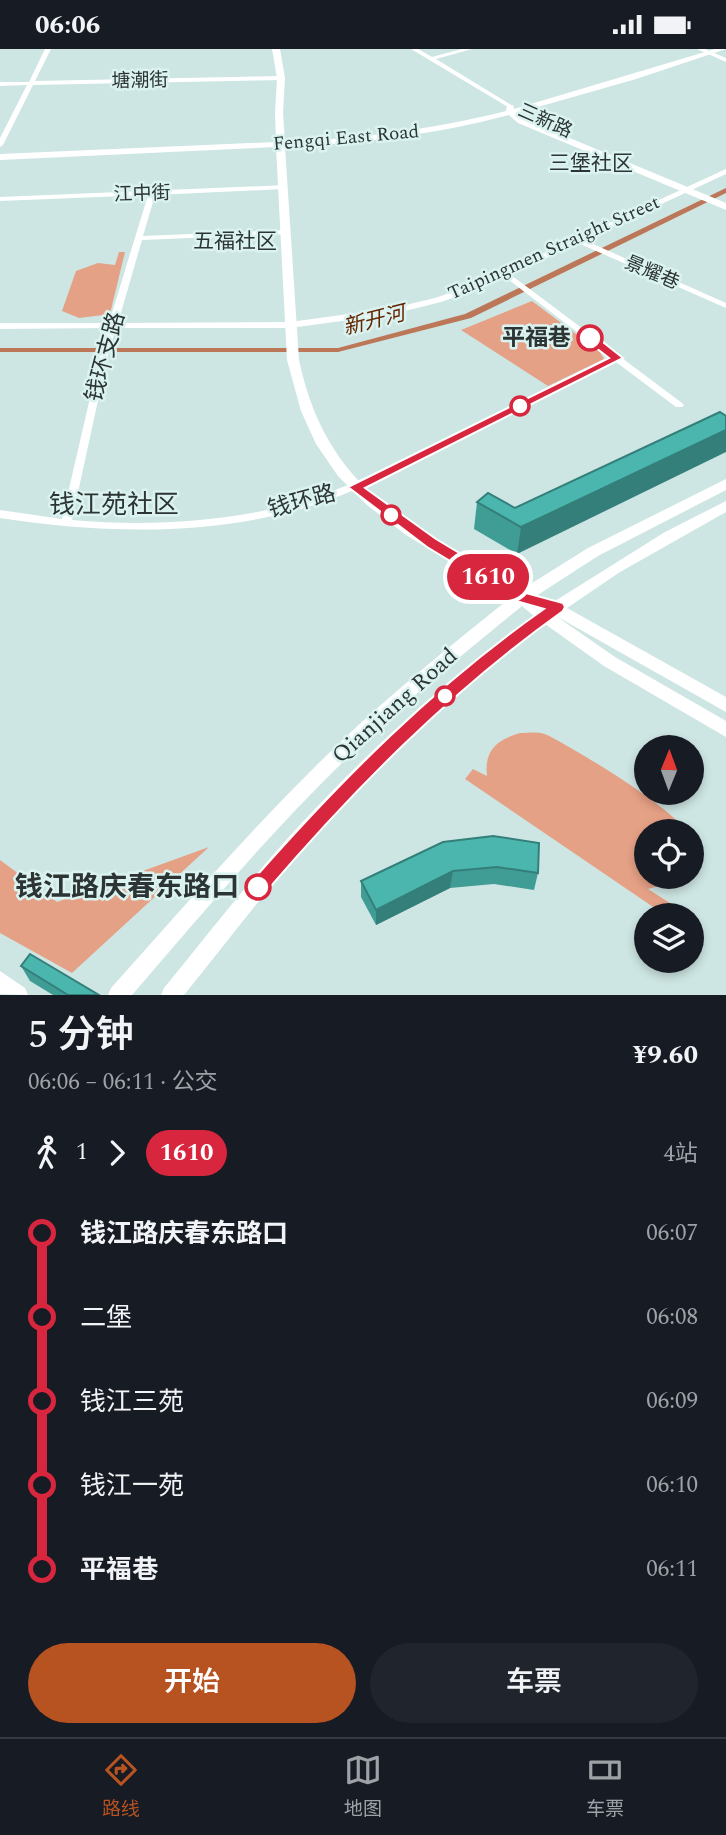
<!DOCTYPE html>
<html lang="zh">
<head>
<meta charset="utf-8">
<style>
	body { margin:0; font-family:Spectral,"Noto Sans SC",serif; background:#20242c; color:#f1f3f6; height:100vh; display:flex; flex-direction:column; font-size:26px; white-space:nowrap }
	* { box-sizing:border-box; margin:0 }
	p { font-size:23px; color:#9ea1a6 }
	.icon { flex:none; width:38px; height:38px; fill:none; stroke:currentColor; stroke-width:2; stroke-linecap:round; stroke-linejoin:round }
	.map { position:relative; height:946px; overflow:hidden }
	.details { display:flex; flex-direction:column; background:#171b24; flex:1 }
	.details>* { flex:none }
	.badge { padding:0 14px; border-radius:23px; font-size:24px; line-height:46px }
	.needle { width:46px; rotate:1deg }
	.controls { position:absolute; left:634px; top:686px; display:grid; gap:14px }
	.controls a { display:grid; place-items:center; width:70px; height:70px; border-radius:50%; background:#171b24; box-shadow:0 4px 10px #0003; font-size:35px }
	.map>.badge { position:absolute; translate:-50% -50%; box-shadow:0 0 0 4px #fff }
	.legs { display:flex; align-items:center; gap:10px; height:77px; padding:0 28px; font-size:23px }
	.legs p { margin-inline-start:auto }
	.headline { display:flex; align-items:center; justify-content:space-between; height:119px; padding:0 28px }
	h1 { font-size:38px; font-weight:600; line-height:52px }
	.action { display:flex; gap:14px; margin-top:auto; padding:14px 28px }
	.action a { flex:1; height:80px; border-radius:42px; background:#b75221; color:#fff; font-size:28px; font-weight:600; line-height:80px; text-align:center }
	.action a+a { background:#20242c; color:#f1f3f6 }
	ul { padding:0 28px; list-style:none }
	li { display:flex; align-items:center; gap:24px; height:84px; font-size:26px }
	li i { display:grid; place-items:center; width:10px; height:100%; margin:0 9px; background:currentColor }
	li i::after { content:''; width:18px; height:18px; margin:-9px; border:5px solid; border-radius:50%; background:#171b24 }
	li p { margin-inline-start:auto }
	li:first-child i { background:linear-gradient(#0000 50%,currentColor 0) }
	li:last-child i { background:linear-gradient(currentColor 50%,#0000 0) }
	.status { display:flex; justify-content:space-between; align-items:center; height:49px; padding:0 35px; background:#171b24; direction:ltr }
	.status svg { height:19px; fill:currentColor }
	.menu { display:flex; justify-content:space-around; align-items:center; height:98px; border-top:2px solid #363941; background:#171b24; font-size:19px; color:#9ea1a6 }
	.menu a { display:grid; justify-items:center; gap:4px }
	.menu .current { color:#b75221 }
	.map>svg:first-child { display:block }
</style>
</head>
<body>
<div class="status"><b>06:06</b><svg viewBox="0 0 49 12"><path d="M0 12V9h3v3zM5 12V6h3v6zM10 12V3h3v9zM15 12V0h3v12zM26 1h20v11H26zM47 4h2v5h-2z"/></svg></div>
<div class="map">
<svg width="726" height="946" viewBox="0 0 726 946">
	<rect width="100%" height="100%" fill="#cee6e3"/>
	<g fill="#e5a186">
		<polygon points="119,203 125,203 109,269 102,269 103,266 79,269 62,262 76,222 98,214 115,216"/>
		<polygon points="532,252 600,303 604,310 548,337 461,281"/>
		<path d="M520,684C528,684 539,682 547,686C570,697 679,762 684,782H646V828H676L670,834L648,840L673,856L669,866H665L465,730L473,720L487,727C484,702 496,691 520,684Z"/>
		<polygon points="209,798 72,924 0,884 0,811 57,853"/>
	</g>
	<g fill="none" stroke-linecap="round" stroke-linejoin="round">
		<polygon fill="#bc7658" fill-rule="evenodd" points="726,139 726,144 471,269 338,303 0,303 0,299 338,299 465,265"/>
		<g fill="#fff" fill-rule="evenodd">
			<polygon points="45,0 51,0 35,32 281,27 284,29 281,31 33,36 3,96 0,98 0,89 27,36 0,37 0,33 29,33"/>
			<polygon points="411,0 418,0 432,8 462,0 472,0 436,10 513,57 508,58"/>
			<polygon points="697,0 705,0 726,9 726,13"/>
			<path d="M726,120V125L584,191L726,254V259L578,194L511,226L682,354L684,356L682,358H676L616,313C561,340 505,367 450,395C407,416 365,439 320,454C217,488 105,485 0,469V461L62,470L99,310L108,279L0,280V274H109L148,146L0,152V148L287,136V140H284L155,146L143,187L286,181L290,183L286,185L142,191L118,274L290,273L393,259L435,249L479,234ZM505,228L611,309C555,336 499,363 444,390C401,411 359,434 313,449C237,473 151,478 72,471L107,310L116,279H290L393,265L441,253L485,238Z"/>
		</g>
		<g fill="#fff" fill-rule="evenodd">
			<path d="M272,0H280L285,29L283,64L285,93C362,89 431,81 506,62L507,56H513L514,60L715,0H726L636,30L517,64L524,70L726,154V161L518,74L509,66C433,86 364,94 285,98L299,311C328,447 414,476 521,541L588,499L726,430V441L598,507L533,549L543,556L545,552H555L665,483L726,452V463L620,523L567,559L726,648V663L556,567L615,608L726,672V688L604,617L545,575C466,634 393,700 327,772C276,828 231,888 184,946H161L164,939C213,879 261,816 315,760C382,689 455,624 534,567L522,557C460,607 399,658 342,714C267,787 200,867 132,946H108L111,939C182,860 252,779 328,705C385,649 448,599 510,549L406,486L367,456L338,427L316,395L301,362L287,311L276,98L0,111V105L276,93L275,64L277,29Z"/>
			<polygon points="0,922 25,939 28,946 0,945"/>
		</g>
	</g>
	<g fill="#409d96">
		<polygon points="720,363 517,505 474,480 477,453 515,459"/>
		<polygon points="443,793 538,824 534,841 494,835 450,839 376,876 361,848 361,832"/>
		<polygon points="21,917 99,946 53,946 30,932"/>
	</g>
	<g fill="#347f7a">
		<polygon points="726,381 726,403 517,505 521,478"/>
		<polygon points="453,822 450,839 376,876 376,861"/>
	</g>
	<g fill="#4ab6ae" stroke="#347f7a" stroke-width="2">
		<polygon points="720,363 726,367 726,381 521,478 477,453 488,444 515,459"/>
		<polygon points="493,787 539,794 538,824 497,818 453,822 376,861 361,832 443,793"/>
		<polygon points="30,905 99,946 68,946 21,917"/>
	</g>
	<path fill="#d7263d" stroke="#fff" stroke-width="2" d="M586,286H594L623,309L365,439L436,490L526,544L563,554L565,558L563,562C451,642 354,740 265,844L258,847L252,844L249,838L252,832C340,732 435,636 544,560L516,552L427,498L348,438L609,309L586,291Z"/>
	<g fill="#fff" stroke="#d7263d" stroke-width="3.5">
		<circle cx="590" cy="289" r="12"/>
		<circle cx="520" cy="357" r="9"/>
		<circle cx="391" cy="466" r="9"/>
		<circle cx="445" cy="647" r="9"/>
		<circle cx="258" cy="838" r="12"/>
	</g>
	<g text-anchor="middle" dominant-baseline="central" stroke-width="5" stroke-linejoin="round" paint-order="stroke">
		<g font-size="19" fill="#2c3534" stroke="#dbf3f0">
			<text transform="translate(140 32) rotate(-1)">塘潮街</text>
			<text transform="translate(545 72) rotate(24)">三新路</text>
			<text transform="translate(346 89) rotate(-5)">Fengqi East Road</text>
			<text transform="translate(142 145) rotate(-2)">江中街</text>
			<text transform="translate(554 199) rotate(-24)">Taipingmen Straight Street</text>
			<text transform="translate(652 224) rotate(23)">景耀巷</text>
		</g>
		<g font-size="21" fill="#2c3534" stroke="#dbf3f0">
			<text x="591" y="115">三堡社区</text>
			<text x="235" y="193">五福社区</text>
		</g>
		<g font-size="21" font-style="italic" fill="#652401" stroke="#dbf3f0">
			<text transform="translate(374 272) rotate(-14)">新开河</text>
		</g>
		<g font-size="23" font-weight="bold" fill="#2c3534" stroke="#dbf3f0" text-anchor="end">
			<text x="571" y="289">平福巷</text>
		</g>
		<g font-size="23" fill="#2c3534" stroke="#dbf3f0">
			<text transform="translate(106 308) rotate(-75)">钱环支路</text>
			<text transform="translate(302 453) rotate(-15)">钱环路</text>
			<text transform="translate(395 657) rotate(-42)">Qianjiang Road</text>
		</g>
		<g font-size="26" fill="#2c3534" stroke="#dbf3f0">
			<text x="114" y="456">钱江苑社区</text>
		</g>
		<g font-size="28" font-weight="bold" fill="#2c3534" stroke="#dbf3f0" text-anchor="end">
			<text x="239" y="838">钱江路庆春东路口</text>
		</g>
	</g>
</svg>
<div class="controls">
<a><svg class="needle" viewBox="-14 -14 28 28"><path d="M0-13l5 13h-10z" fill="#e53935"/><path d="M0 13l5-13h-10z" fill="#9ea1a6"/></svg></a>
<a><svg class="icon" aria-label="locate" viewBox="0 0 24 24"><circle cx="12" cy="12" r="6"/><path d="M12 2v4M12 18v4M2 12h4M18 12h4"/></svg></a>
<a><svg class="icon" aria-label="layers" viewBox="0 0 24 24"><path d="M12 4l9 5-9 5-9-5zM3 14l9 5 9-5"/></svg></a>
</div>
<b class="badge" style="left:488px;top:528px;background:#d7263d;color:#fff">1610</b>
</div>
<section class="details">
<div class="headline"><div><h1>5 分钟</h1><p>06:06 – 06:11 · 公交</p></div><b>¥9.60</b></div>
<div class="legs"><svg class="icon" aria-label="walk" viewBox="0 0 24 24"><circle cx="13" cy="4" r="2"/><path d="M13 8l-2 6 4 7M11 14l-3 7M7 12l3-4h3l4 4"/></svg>1<svg class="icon" aria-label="forward" viewBox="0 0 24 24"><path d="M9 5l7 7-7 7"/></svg><b class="badge" style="background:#d7263d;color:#fff">1610</b><p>4站</p></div>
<ul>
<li><i style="color:#d7263d"></i><b>钱江路庆春东路口</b><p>06:07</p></li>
<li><i style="color:#d7263d"></i><span>二堡</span><p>06:08</p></li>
<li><i style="color:#d7263d"></i><span>钱江三苑</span><p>06:09</p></li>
<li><i style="color:#d7263d"></i><span>钱江一苑</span><p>06:10</p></li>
<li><i style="color:#d7263d"></i><b>平福巷</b><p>06:11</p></li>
</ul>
<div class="action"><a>开始</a><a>车票</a></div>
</section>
<nav class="menu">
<a class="current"><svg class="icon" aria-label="directions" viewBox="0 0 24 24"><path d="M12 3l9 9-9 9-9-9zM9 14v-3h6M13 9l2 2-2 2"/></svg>路线</a>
<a><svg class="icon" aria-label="map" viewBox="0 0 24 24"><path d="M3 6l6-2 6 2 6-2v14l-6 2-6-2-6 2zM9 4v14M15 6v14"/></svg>地图</a>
<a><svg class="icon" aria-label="tickets" viewBox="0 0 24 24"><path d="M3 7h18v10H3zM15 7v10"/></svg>车票</a>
</nav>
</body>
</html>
